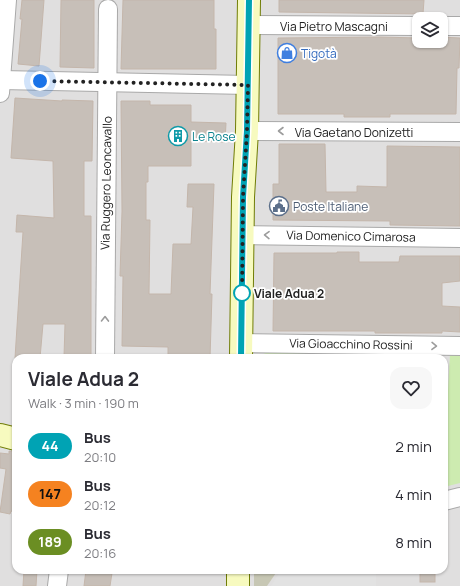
<!DOCTYPE html>
<html lang="en">
<head>
<meta charset="utf-8">
<style>
	body { margin:0; font-family:Manrope,sans-serif; background:#f7f7f7; color:#2b2b33; height:100vh; display:flex; flex-direction:column; font-size:15px; white-space:nowrap }
	* { box-sizing:border-box; margin:0 }
	p { font-size:13px; color:#7c7c81 }
	.icon { flex:none; width:22px; height:22px; fill:none; stroke:currentColor; stroke-width:2; stroke-linecap:round; stroke-linejoin:round }
	.map { position:relative; flex:1; overflow:hidden }
	.side { position:absolute; left:12px; top:354px; width:436px; height:220px; display:flex; flex-direction:column; background:#fff; border-radius:12px; box-shadow:0 1px 3px #0004 }
	.side>* { flex:none }
	.badge { padding:0 8px; border-radius:13px; font-size:14px; line-height:26px }
	.fabs { position:absolute; left:412px; top:12px; display:grid; gap:8px }
	.fabs a { display:grid; place-items:center; width:36px; height:36px; border-radius:8px; background:#fff; box-shadow:0 1px 3px #0004; font-size:20px }
	.you { position:absolute; width:20px; height:20px; margin:-10px; border:3px solid #fff; border-radius:50%; background:#1a73e8; box-shadow:0 0 0 6px #1a73e833 }
	.map>.badge { position:absolute; translate:-50% -50%; box-shadow:0 0 0 2px #fff }
	.round { display:grid; place-items:center; flex:none; width:42px; height:42px; border-radius:12px; background:#f7f7f7 }
	.overview { display:flex; align-items:center; justify-content:space-between; height:68px; padding:0 16px }
	h1 { font-size:19px; font-weight:700; line-height:30px }
	ul { padding:0; list-style:none }
	li { display:flex; align-items:center; gap:12px; height:48px; padding:0 16px }
	li div { flex:1 }
	li b { display:block; font-size:15px }
	li em { font-style:normal }
	li .badge { min-width:44px; font-weight:700; text-align:center }
	.map>svg:first-child { display:block }
</style>
</head>
<body>
<div class="map">
<svg width="460" height="586" viewBox="0 0 460 586">
	<rect width="100%" height="100%" fill="#f2efe9"/>
	<path fill="#e0dfdf" fill-rule="evenodd" d="M0,0H460V586H0ZM419,19H441V41H419ZM16,358H444V570H16Z"/>
	<polygon fill="#c7c7b4" points="254,570 278,570 267,586 254,586"/>
	<g fill="#cdebb0">
		<polygon points="269,352 438,354 438,358 261,358 263,354"/>
		<polygon points="450,354 460,354 460,483 444,487 444,462"/>
	</g>
	<polygon fill="#e2e2e2" points="281,570 376,570 376,586 271,586"/>
	<g fill="#c7bfb8" stroke="#c4b6ab">
		<polygon points="22,0 44,0 39,66 18,64 22,19 20,19"/>
		<polygon points="61,0 94,0 94,68 60,67"/>
		<polygon points="123,0 214,0 214,29 216,29 216,69 121,69"/>
		<polygon points="279,0 424,0 423,14 279,12"/>
		<polygon points="380,37 419,38 419,41 441,41 441,37 460,38 459,68 457,68 456,114 390,114 390,117 344,117 344,114 278,114 278,38"/>
		<polygon points="15,98 62,101 62,100 93,101 92,161 84,161 84,216 91,216 91,357 64,357 65,324 43,324 40,358 15,358 23,232 16,232 17,215 54,218 53,161 11,158"/>
		<polygon points="121,101 150,101 150,105 191,105 191,122 226,123 225,142 191,141 191,166 148,166 148,182 146,182 146,220 150,220 149,294 171,294 173,244 191,244 193,207 187,207 188,184 214,184 210,294 212,294 210,358 168,358 168,347 122,346 123,276 120,276 122,211"/>
		<polygon points="279,144 325,144 326,192 357,192 357,186 387,187 387,146 460,147 460,226 390,225 390,221 273,220 273,184 279,184"/>
		<polygon points="337,252 359,252 359,262 399,262 400,256 460,256 460,281 442,283 442,306 460,307 460,332 442,331 442,333 375,333 375,331 273,331 274,253 337,253"/>
		<polygon points="9,451 16,452 16,480 14,493 16,494 16,512 11,511 10,514 0,512 6,469 0,468 0,453 9,454"/>
		<polygon points="24,570 37,570 36,586 23,586"/>
		<polygon points="86,570 112,573 110,586 84,586"/>
		<rect x="420" y="570" width="15" height="12"/>
	</g>
	<g fill="none" stroke-linecap="round" stroke-linejoin="round">
		<defs>
			<g id="street">
				<polyline points="248,25 419,26"/>
				<polyline points="441,26 460,26"/>
				<polyline points="1,80 248,85"/>
				<polyline points="0,93 7,0"/>
				<polyline points="247,131 460,132"/>
				<polyline points="243,235 460,238"/>
				<polyline points="241,343 460,346"/>
				<polyline points="105,358 108,9"/>
				<polyline points="444,501 460,497"/>
				<polyline points="57,586 59,570"/>
			</g>
			<g id="secondary">
				<polyline points="241,358 243,197 247,131 249,0"/>
				<polyline points="0,435 16,439"/>
				<polyline points="238,586 238,570"/>
			</g>
		</defs>
		<use href="#street" stroke="#a9a9a9" stroke-width="20"/>
		<use href="#secondary" stroke="#707d05" stroke-width="24"/>
		<use href="#street" stroke="#fff" stroke-width="18"/>
		<use href="#secondary" stroke="#f7fabf" stroke-width="22"/>
	</g>
	<defs><path id="oneway-chevron" d="M-2-3.5L2.5 0L-2 3.5" fill="none" stroke-width="1.6" stroke-linecap="round" stroke-linejoin="round"/></defs>
	<g stroke="#9c9c9c">
		<use href="#oneway-chevron" transform="translate(281 131) rotate(-180)"/>
		<use href="#oneway-chevron" transform="translate(267 235) rotate(-179)"/>
		<use href="#oneway-chevron" transform="translate(105 319) rotate(-89)"/>
		<use href="#oneway-chevron" transform="translate(434 346) rotate(1)"/>
	</g>
	<g fill="none" stroke-linecap="round" stroke-linejoin="round">
		<defs>
			<polyline id="line" points="241,358 243,197 247,131 249,0"/>
		</defs>
		<use href="#line" stroke="#fff" stroke-width="9"/>
		<use href="#line" stroke="#00a3b4" stroke-width="6"/>
		<polyline stroke="#222" stroke-width="4" stroke-dasharray="0 7.2" points="40,81 248,85 247,131 243,197 242,296 242,293"/>
	</g>
	<defs>
		<symbol id="shop-ring" viewBox="-11 -11 22 22"><circle r="9.5" fill="#fff" stroke="#3f7fe0" stroke-width="1.5"/><path d="M-5-2.5h2.3a2.7 3.5 0 0 1 5.4 0H5L5.5 6h-11ZM-1.5-2.5h3a1.5 2.3 0 0 0-3 0Z" fill="#3f7fe0"/></symbol>
		<symbol id="building-ring" viewBox="-11 -11 22 22"><circle r="9.5" fill="#fff" stroke="#0f9aa8" stroke-width="1.5"/><path d="M-4-6H4V6H1V3H-1V6H-4ZM-2.5-4.3h1.7v1.8h-1.7ZM.8-4.3h1.7v1.8H.8ZM-2.5-1h1.7V.8h-1.7ZM.8-1h1.7V.8H.8Z" fill="#0f9aa8"/></symbol>
		<symbol id="civic-ring" viewBox="-11 -11 22 22"><circle r="9.5" fill="#fff" stroke="#5c6f8a" stroke-width="1.5"/><path d="M-.6-6.5H3V-4.5H.6V-3L4-1V1h2V6H-6V1h2V-1L-.6-3ZM-1.2 2.5V6h2.4V2.5Z" fill="#5c6f8a"/></symbol>
	</defs>
	<g fill-rule="evenodd">
		<use href="#shop-ring" x="276" y="42" width="22" height="22"/>
		<use href="#building-ring" x="167" y="125" width="22" height="22"/>
		<use href="#civic-ring" x="268" y="195" width="22" height="22"/>
	</g>
	<circle fill="#fff" stroke="#00a3b4" stroke-width="2" cx="242" cy="293" r="8"/>
	<g text-anchor="middle" dominant-baseline="central" stroke-width="3.5" stroke-linejoin="round" paint-order="stroke">
		<g font-size="12" fill="#222" stroke="#fff">
			<text x="334" y="26">Via Pietro Mascagni</text>
			<text x="354" y="132">Via Gaetano Donizetti</text>
			<text transform="translate(106 183) rotate(-89)">Via Ruggero Leoncavallo</text>
			<text transform="translate(351 236) rotate(1)">Via Domenico Cimarosa</text>
			<text transform="translate(351 344) rotate(1)">Via Gioacchino Rossini</text>
		</g>
		<g font-size="12" fill="#366cbe" stroke="#fff" text-anchor="start">
			<text x="301" y="53">Tigotà</text>
		</g>
		<g font-size="12" fill="#0d838f" stroke="#fff" text-anchor="start">
			<text x="192" y="136">Le Rose</text>
		</g>
		<g font-size="12" fill="#4e5e75" stroke="#fff" text-anchor="start">
			<text x="293" y="206">Poste Italiane</text>
		</g>
		<g font-size="12" font-weight="bold" fill="#222" stroke="#fff" text-anchor="start">
			<text x="254" y="293">Viale Adua 2</text>
		</g>
	</g>
</svg>
<div class="fabs">
<a><svg class="icon" aria-label="layers" viewBox="0 0 24 24"><path d="M12 4l9 5-9 5-9-5zM3 14l9 5 9-5"/></svg></a>
</div>
<div class="you" style="left:40px;top:81px"></div>
<section class="side">
<div class="overview"><div><h1>Viale Adua 2</h1><p>Walk · 3 min · 190 m</p></div><a class="round"><svg class="icon" aria-label="heart" viewBox="0 0 24 24"><path d="M12 20l-8-8c-3-5 5-10 8-4 3-6 11-1 8 4z"/></svg></a></div>
<ul>
<li><span class="badge" style="background:#00a3b4;color:#fff">44</span><div><b>Bus</b><p>20:10</p></div><em>2 min</em></li>
<li><span class="badge" style="background:#f58220;color:#111">147</span><div><b>Bus</b><p>20:12</p></div><em>4 min</em></li>
<li><span class="badge" style="background:#6b8e23;color:#fff">189</span><div><b>Bus</b><p>20:16</p></div><em>8 min</em></li>
</ul>
</section>
</div>
</body>
</html>
